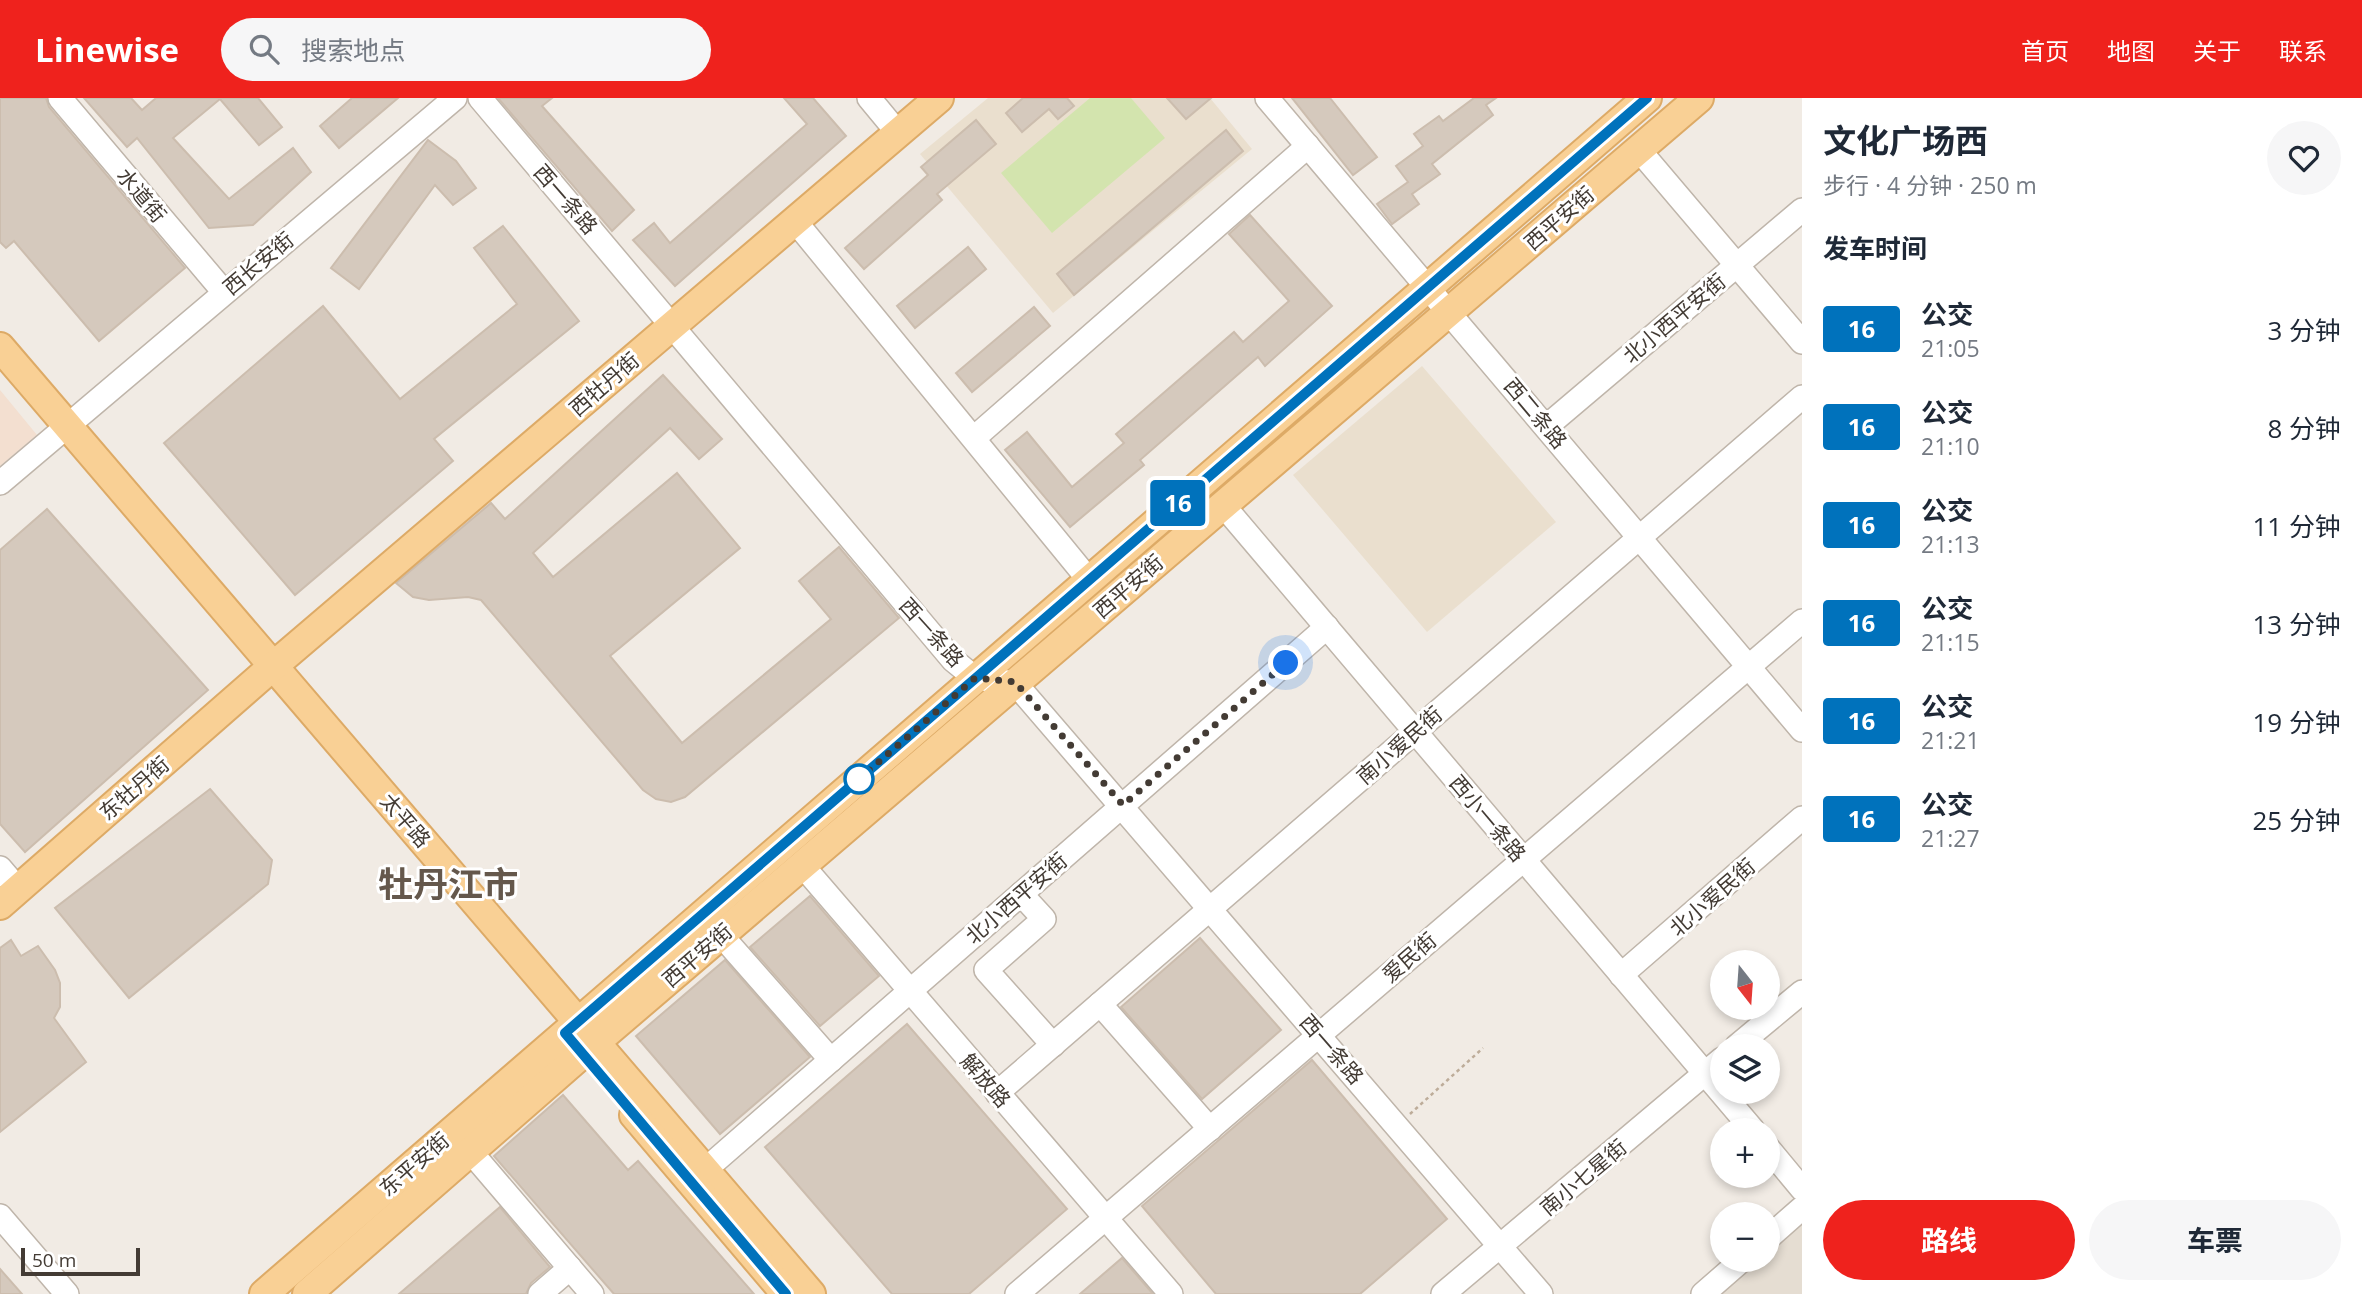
<!DOCTYPE html>
<html lang="zh">
<head>
<meta charset="utf-8">
<style>
	body { margin:0; font-family:"Open Sans","Noto Sans SC",sans-serif; background:#f6f6f7; color:#1f2937; height:100vh; display:flex; flex-direction:column; font-size:26px; white-space:nowrap }
	* { box-sizing:border-box; margin:0 }
	p { font-size:23px; color:#747a83 }
	.icon { flex:none; width:38px; height:38px; fill:none; stroke:currentColor; stroke-width:2; stroke-linecap:round; stroke-linejoin:round }
	.map { position:relative; flex:1; overflow:hidden }
	.details { display:flex; flex-direction:column; background:#fff; width:560px }
	.details>* { flex:none }
	.badge { padding:0 14px; border-radius:5px; font-size:24px; line-height:46px }
	.needle { width:46px; rotate:163deg }
	.fabs { position:absolute; left:1710px; top:852px; display:grid; gap:14px }
	.fabs a { display:grid; place-items:center; width:70px; height:70px; border-radius:50%; background:#fff; box-shadow:0 4px 10px #0003; font-size:35px }
	.scale { position:absolute; left:21px; bottom:18px; width:119px; box-sizing:border-box; padding-left:7px; border:4px solid #433b34; border-top:0; font-size:19px; line-height:24px; white-space:nowrap; color:#433b34; -webkit-text-stroke:5px #fff; paint-order:stroke }
	.you { position:absolute; width:35px; height:35px; margin:-18px; border:5px solid #fff; border-radius:50%; background:#1a73e8; box-shadow:0 0 0 10px #1a73e833 }
	.map>.badge { position:absolute; translate:-50% -50%; box-shadow:0 0 0 4px #fff }
	h2 { padding:0 21px; font-size:26px; line-height:63px }
	.round { display:grid; place-items:center; flex:none; width:74px; height:74px; border-radius:37px; background:#f6f6f7 }
	.summary { display:flex; align-items:center; justify-content:space-between; height:119px; padding:0 21px }
	h1 { font-size:33px; font-weight:700; line-height:52px }
	.action { display:flex; gap:14px; margin-top:auto; padding:14px 21px }
	.action a { flex:1; height:80px; border-radius:42px; background:#ef221d; color:#fff; font-size:28px; font-weight:700; line-height:80px; text-align:center }
	.action a+a { background:#f6f6f7; color:#1f2937 }
	ul { padding:0; list-style:none }
	li { display:flex; align-items:center; gap:21px; height:98px; padding:0 21px }
	li div { flex:1 }
	li b { display:block; font-size:26px }
	li em { font-style:normal }
	li .badge { min-width:77px; font-weight:700; text-align:center }
	header { display:flex; align-items:center; gap:42px; box-sizing:border-box; height:98px; padding:0 35px; background:#ef221d; color:#fff }
	header strong { font-size:33px }
	nav { display:flex; gap:38px; margin-inline-start:auto; font-size:24px }
	.search { width:490px; height:63px; background:#f6f6f7; display:flex; align-items:center; gap:18px; box-sizing:border-box; padding:0 24px; border-radius:38px; color:#747a83; font-size:26px }
	main { display:flex; flex:1; min-height:0 }
	.map>svg:first-child { display:block }
</style>
</head>
<body>
<header>
<strong>Linewise</strong>
<div class="search"><svg class="icon" aria-label="search" viewBox="0 0 24 24"><circle cx="10" cy="10" r="6"/><path d="M15 15l6 6"/></svg>搜索地点</div>
<nav><a>首页</a><a>地图</a><a>关于</a><a>联系</a></nav>
</header>
<main>
<div class="map">
<svg width="1802" height="1196" viewBox="0 0 1802 1196">
	<rect width="100%" height="100%" fill="#f1ebe4"/>
	<polygon fill="#e5ddd2" points="1802,1125 1802,1196 1719,1196 1759,1162 1768,1162 1768,1154"/>
	<polygon fill="#f3dfd0" points="0,292 37,337 0,368"/>
	<g fill="#eadfce">
		<polygon points="988,0 1210,0 1252,51 1053,215 920,56"/>
		<polygon points="1422,268 1556,424 1427,534 1293,377"/>
	</g>
	<polygon fill="#d3e4ae" points="1090,0 1131,0 1165,40 1052,135 1001,75"/>
	<g fill="#d5c9bd" stroke="#ccbdae" stroke-width="2">
		<polygon points="0,0 46,0 49,9 185,170 99,243 14,143 6,150 0,144"/>
		<polygon points="84,0 131,0 142,12 156,0 258,0 282,29 259,47 220,1 173,40 229,101 293,50 311,74 253,127 209,130 137,40 127,49"/>
		<polygon points="352,0 398,0 339,50 320,28"/>
		<polygon points="498,0 552,0 542,8 634,112 612,133"/>
		<polygon points="784,0 813,0 846,38 675,188 633,142 654,125 670,145 807,26"/>
		<polygon points="1023,0 1067,0 1074,8 1058,21 1049,11 1022,34 1006,15"/>
		<polygon points="1167,0 1211,0 1186,21"/>
		<polygon points="1292,0 1330,0 1377,59 1353,77"/>
		<polygon points="1474,0 1496,0 1486,7 1493,17 1432,66 1440,76 1412,96 1419,106 1392,126 1377,106 1408,84 1396,68 1423,48 1414,36 1439,18 1443,23"/>
		<polygon points="976,22 996,46 937,96 942,102 864,171 845,150 928,77 921,69"/>
		<polygon points="1226,32 1243,53 1074,197 1057,176"/>
		<polygon points="428,42 456,63 476,90 453,107 435,87 359,191 331,170"/>
		<polygon points="1250,117 1332,208 1265,268 1258,259 1140,362 1144,367 1070,429 1005,352 1027,334 1072,389 1124,345 1116,336 1234,234 1243,244 1289,203 1229,136"/>
		<polygon points="503,128 579,223 434,341 453,363 295,497 164,345 323,208 400,301 517,206 474,150"/>
		<polygon points="968,149 986,171 915,230 897,208"/>
		<polygon points="1034,209 1050,228 972,294 956,275"/>
		<polygon points="663,277 722,341 699,361 670,330 533,455 553,479 677,375 740,450 610,558 682,645 831,521 799,483 839,449 899,520 685,699 671,704 656,701 643,692 481,502 468,499 429,502 413,499 396,485 491,405 505,421"/>
		<polygon points="47,411 208,592 25,754 0,726 0,452"/>
		<polygon points="210,691 272,762 268,786 129,900 55,810"/>
		<polygon points="810,798 879,878 820,928 750,849"/>
		<polygon points="1200,840 1281,932 1202,1001 1121,909"/>
		<polygon points="11,842 21,858 38,848 55,872 60,885 60,909 54,920 86,964 0,1034 0,850"/>
		<polygon points="725,862 810,959 720,1036 636,938"/>
		<polygon points="907,926 1067,1111 969,1196 892,1196 765,1049"/>
		<polygon points="1312,962 1447,1121 1360,1196 1216,1196 1142,1108"/>
		<polygon points="563,997 628,1072 638,1063 754,1196 614,1196 494,1058"/>
		<polygon points="500,1109 550,1169 531,1185 526,1196 399,1196"/>
		<polygon points="1122,1160 1153,1196 1080,1196"/>
		<polygon points="0,1171 22,1196 0,1196"/>
	</g>
	<g fill="none" stroke-linecap="round" stroke-linejoin="round">
		<defs>
			<g id="minor">
				<polyline points="60,0 224,194"/>
				<polyline points="480,0 953,562 975,580 1015,585 1541,1196"/>
				<polyline points="869,0 898,35"/>
				<polyline points="1267,0 1802,632"/>
				<polyline points="1639,52 1802,244"/>
				<polyline points="795,123 1089,482"/>
				<polyline points="1547,328 1802,112"/>
				<polyline points="974,340 1308,48"/>
				<polyline points="0,385 455,0"/>
				<polyline points="1223,407 1753,1032"/>
				<polyline points="802,767 1171,1196"/>
				<polyline points="0,770 18,791"/>
				<polyline points="1021,796 1044,821 986,872 1053,947"/>
				<polyline points="721,837 831,962"/>
				<polyline points="1621,877 1802,720"/>
				<polyline points="1100,906 1210,1031"/>
				<polyline points="1737,948 1802,894"/>
				<polyline points="997,995 1802,299"/>
				<polyline points="1768,1050 1802,1091"/>
				<polyline points="470,1053 592,1196"/>
				<polyline points="706,1071 1327,529"/>
				<polyline points="0,1118 67,1196"/>
				<polyline points="1768,1140 1802,1110"/>
				<polyline points="540,1196 570,1170"/>
				<polyline points="1017,1196 1802,523"/>
				<polyline points="1443,1196 1722,961"/>
				<polyline points="1703,1196 1742,1162"/>
			</g>
			<g id="major">
				<polyline points="0,249 811,1196"/>
				<polyline points="0,807 264,576 939,0"/>
				<polyline points="634,1017 786,1196"/>
				<polyline points="264,1196 1647,0"/>
				<polyline points="307,1196 590,949 1699,0"/>
			</g>
		</defs>
		<use href="#minor" stroke="#bfb5aa" stroke-width="26"/>
		<use href="#major" stroke="#da6" stroke-width="32"/>
		<polyline stroke="#bdac99" stroke-width="2.5" stroke-dasharray="3.5 3.5" stroke-linecap="butt" points="1410,1016 1483,950"/>
		<use href="#minor" stroke="#fff" stroke-width="23"/>
		<use href="#major" stroke="#f9d095" stroke-width="28"/>
	</g>
	<g fill="none" stroke-linecap="round" stroke-linejoin="round">
		<defs>
			<polyline id="line" points="786,1196 565,935 1647,0"/>
		</defs>
		<use href="#line" stroke="#fff" stroke-width="16"/>
		<use href="#line" stroke="#0072bc" stroke-width="10"/>
		<polyline stroke="#433b34" stroke-width="7" stroke-dasharray="0 12.6" points="859,681 850,689 975,580 1015,584 1123,707 1286,565"/>
	</g>
	<circle fill="#fff" stroke="#0072bc" stroke-width="3.5" cx="859" cy="681" r="14"/>
	<g text-anchor="middle" dominant-baseline="central" stroke-width="6" stroke-linejoin="round" paint-order="stroke">
		<g font-size="21" fill="#433b34" stroke="#fff">
			<text transform="translate(142 97) rotate(50)">水道街</text>
			<text transform="translate(566 101) rotate(49)">西一条路</text>
			<text transform="translate(1559 120) rotate(-41)">西平安街</text>
			<text transform="translate(258 165) rotate(-40)">西长安街</text>
			<text transform="translate(1674 220) rotate(-40)">北小西平安街</text>
			<text transform="translate(604 286) rotate(-41)">西牡丹街</text>
			<text transform="translate(1536 315) rotate(50)">西二条路</text>
			<text transform="translate(1128 488) rotate(-41)">西平安街</text>
			<text transform="translate(932 534) rotate(48)">西一条路</text>
			<text transform="translate(1399 647) rotate(-41)">南小爱民街</text>
			<text transform="translate(134 690) rotate(-41)">东牡丹街</text>
			<text transform="translate(1488 720) rotate(50)">西小一条路</text>
			<text transform="translate(406 722) rotate(49)">太平路</text>
			<text transform="translate(1712 799) rotate(-41)">北小爱民街</text>
			<text transform="translate(1016 800) rotate(-41)">北小西平安街</text>
			<text transform="translate(697 857) rotate(-41)">西平安街</text>
			<text transform="translate(1409 859) rotate(-41)">爱民街</text>
			<text transform="translate(1332 951) rotate(49)">西一条路</text>
			<text transform="translate(986 982) rotate(49)">解放路</text>
			<text transform="translate(414 1066) rotate(-41)">东平安街</text>
			<text transform="translate(1583 1079) rotate(-40)">南小七星街</text>
		</g>
		<g font-size="35" font-weight="bold" fill="#65584c" stroke="#fff">
			<text x="448" y="785">牡丹江市</text>
		</g>
	</g>
</svg>
<div class="fabs">
<a><svg class="needle" viewBox="-14 -14 28 28"><path d="M0-13l5 13h-10z" fill="#e53935"/><path d="M0 13l5-13h-10z" fill="#747a83"/></svg></a>
<a><svg class="icon" aria-label="layers" viewBox="0 0 24 24"><path d="M12 4l9 5-9 5-9-5zM3 14l9 5 9-5"/></svg></a>
<a>+</a>
<a>−</a>
</div>
<div class="scale">50 m</div>
<div class="you" style="left:1286px;top:565px"></div>
<b class="badge" style="left:1178px;top:405px;background:#0072bc;color:#fff">16</b>
</div>
<section class="details">
<div class="summary"><div><h1>文化广场西</h1><p>步行 · 4 分钟 · 250 m</p></div><a class="round"><svg class="icon" aria-label="heart" viewBox="0 0 24 24"><path d="M12 20l-8-8c-3-5 5-10 8-4 3-6 11-1 8 4z"/></svg></a></div>
<h2>发车时间</h2>
<ul>
<li><span class="badge" style="background:#0072bc;color:#fff">16</span><div><b>公交</b><p>21:05</p></div><em>3 分钟</em></li>
<li><span class="badge" style="background:#0072bc;color:#fff">16</span><div><b>公交</b><p>21:10</p></div><em>8 分钟</em></li>
<li><span class="badge" style="background:#0072bc;color:#fff">16</span><div><b>公交</b><p>21:13</p></div><em>11 分钟</em></li>
<li><span class="badge" style="background:#0072bc;color:#fff">16</span><div><b>公交</b><p>21:15</p></div><em>13 分钟</em></li>
<li><span class="badge" style="background:#0072bc;color:#fff">16</span><div><b>公交</b><p>21:21</p></div><em>19 分钟</em></li>
<li><span class="badge" style="background:#0072bc;color:#fff">16</span><div><b>公交</b><p>21:27</p></div><em>25 分钟</em></li>
</ul>
<div class="action"><a>路线</a><a>车票</a></div>
</section>
</main>
</body>
</html>
